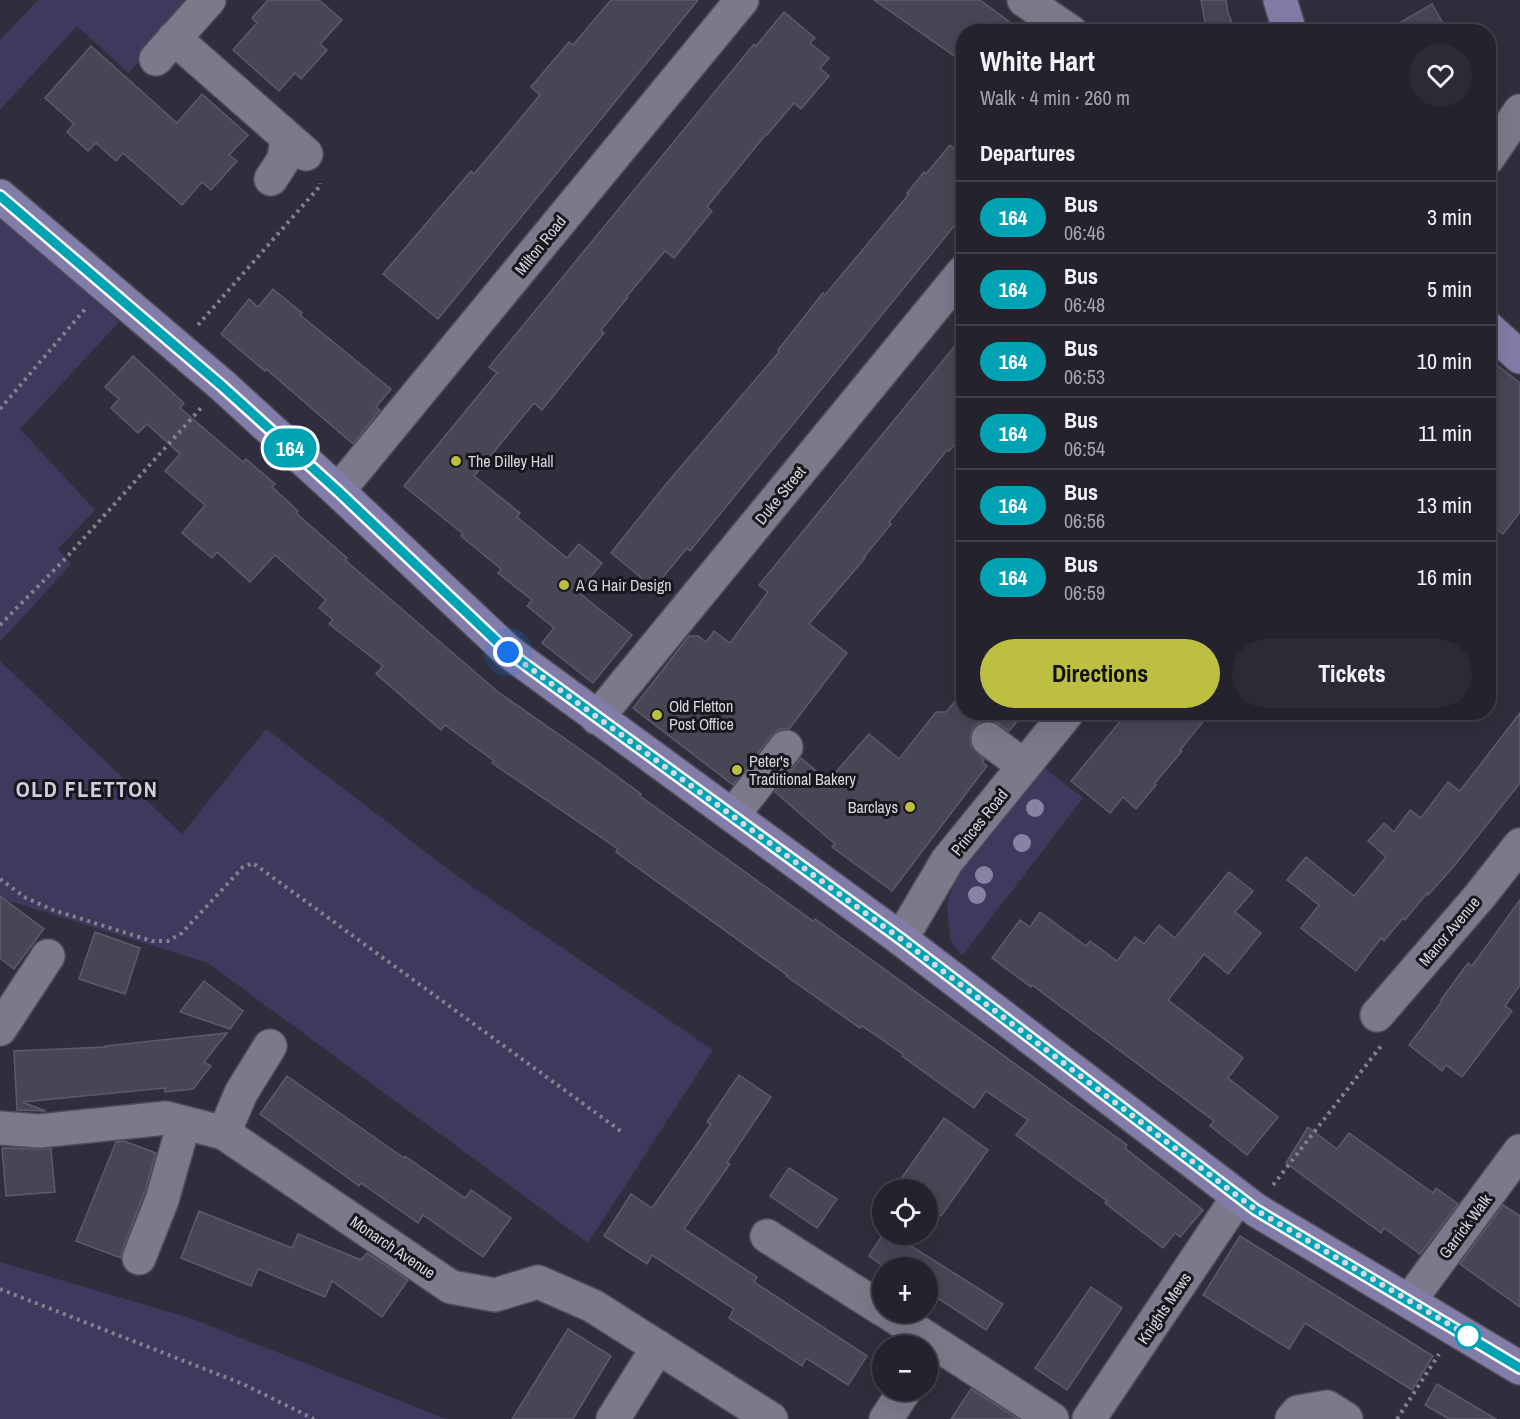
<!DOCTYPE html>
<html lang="en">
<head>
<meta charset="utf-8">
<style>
	body { margin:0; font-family:"Archivo Narrow",sans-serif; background:#2c2a35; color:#f1f3f6; height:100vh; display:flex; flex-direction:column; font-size:22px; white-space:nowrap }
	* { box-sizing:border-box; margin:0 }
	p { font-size:20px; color:#a3a4aa }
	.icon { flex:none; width:33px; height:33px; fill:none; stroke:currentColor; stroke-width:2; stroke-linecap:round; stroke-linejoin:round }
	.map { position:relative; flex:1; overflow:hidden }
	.drawer { position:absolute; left:956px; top:24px; width:540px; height:696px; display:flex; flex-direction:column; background:#24222d; border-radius:24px; box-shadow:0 6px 24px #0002,0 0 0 2px #413f49 }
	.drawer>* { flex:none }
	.badge { padding:0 12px; border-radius:20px; font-size:21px; line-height:39px }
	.controls { position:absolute; left:872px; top:1179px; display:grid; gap:12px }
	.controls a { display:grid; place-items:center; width:66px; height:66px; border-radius:50%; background:#24222d; box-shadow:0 6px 24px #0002,0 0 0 2px #413f49; font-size:30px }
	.you { position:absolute; width:30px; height:30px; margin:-15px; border:4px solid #fff; border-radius:50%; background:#1a73e8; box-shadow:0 0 0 9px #1a73e833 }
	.map>.badge { position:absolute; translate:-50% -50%; box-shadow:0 0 0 3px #fff }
	h2 { padding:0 24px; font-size:22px; line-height:54px }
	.round { display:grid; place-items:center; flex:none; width:63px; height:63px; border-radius:32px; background:#2c2a35 }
	.overview { display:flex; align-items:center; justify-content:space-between; height:102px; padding:0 24px }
	h1 { font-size:28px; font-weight:700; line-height:45px }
	.action { display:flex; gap:12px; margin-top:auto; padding:12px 24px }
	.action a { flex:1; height:69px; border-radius:36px; background:#bdbf43; color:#111; font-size:24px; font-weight:700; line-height:69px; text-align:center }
	.action a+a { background:#2c2a35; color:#f1f3f6 }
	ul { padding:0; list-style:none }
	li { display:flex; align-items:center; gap:18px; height:72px; padding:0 24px; border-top:2px solid #413f49 }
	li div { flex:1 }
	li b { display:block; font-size:22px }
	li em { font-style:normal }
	li .badge { min-width:66px; font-weight:700; text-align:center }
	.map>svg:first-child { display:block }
</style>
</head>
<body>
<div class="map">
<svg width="1520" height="1419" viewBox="0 0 1520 1419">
	<rect width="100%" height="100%" fill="#302e3c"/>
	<g fill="#3e395d">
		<polygon points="38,0 193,0 129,73 77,26 0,110 0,40"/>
		<polygon points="0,216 119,322 20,429 95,510 58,549 71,564 0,642"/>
		<polygon points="0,661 182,834 266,729 461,879 713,1050 588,1243 208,963 0,898"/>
		<polygon points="1043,767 1083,798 962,956 950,939 947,903 958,873"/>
		<polygon points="0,1262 193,1319 446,1419 0,1419"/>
	</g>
	<g fill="#484655" stroke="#5d5b6a" stroke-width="1.5">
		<polygon points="268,0 319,0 342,20 320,44 327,50 301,79 295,73 279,91 233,50 257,23 252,18"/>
		<polygon points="611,0 698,0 438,319 383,274 471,171 474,174 501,142 540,95 531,87 569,42 573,45"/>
		<polygon points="874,0 980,0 1023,32 963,32 963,62"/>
		<polygon points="1201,0 1226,0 1228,13 1236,32 1207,32"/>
		<polygon points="1432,4 1448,32 1384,32"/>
		<polygon points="784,12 815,38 810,43 829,58 820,68 829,76 801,109 794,103 767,135 766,134 707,207 712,211 674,258 665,251 627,296 628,297 601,330 604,333 542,410 534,403 474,476 520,513 517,517 567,558 579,544 602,563 578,592 632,635 593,683 542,643 554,628 527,606 532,600 498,573 501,569 461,536 463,534 404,486 497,373 489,367 754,44 756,46"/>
		<polygon points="91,46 177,123 202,94 248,135 229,155 237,161 211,190 202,182 182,205 123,153 116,161 96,143 88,151 67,132 74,124 45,98"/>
		<polygon points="950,145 963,156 963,215 690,551 687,548 654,588 611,553 667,483 779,352 778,350 823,293 825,295 909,194 907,193 924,172 926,174"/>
		<polygon points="273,289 302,313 300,315 391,389 376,407 380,410 353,444 266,369 265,371 221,334 249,299 258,307"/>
		<polygon points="963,336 963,434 949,451 947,450 889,522 891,524 864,557 865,558 809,624 847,653 789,729 780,729 772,735 733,785 633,708 689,636 698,636 706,642 714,631 730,643 768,592 759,585"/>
		<polygon points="133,356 184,403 180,408 243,462 246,459 275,484 272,487 298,511 296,513 347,558 345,560 498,692 584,752 641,794 640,796 813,921 815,919 1127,1145 1125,1148 1203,1210 1180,1237 1175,1233 1163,1248 1105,1203 1107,1201 1016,1135 1028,1120 986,1091 974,1108 902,1056 903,1054 862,1026 860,1028 786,976 787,975 616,852 618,849 492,763 494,761 445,725 441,730 376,674 383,666 329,624 333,620 319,608 326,600 275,555 250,582 217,552 212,558 182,533 205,505 165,471 180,454 147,424 138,433 111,408 119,399 105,387"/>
		<polygon points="1488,358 1520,383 1520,512 1503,534 1488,523"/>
		<polygon points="963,692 963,712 1025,712 1009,731 999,724 990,720 980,722 973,728 970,736 971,746 984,760 982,762 987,766 892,891 832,847 835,844 775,792 801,758 828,781 869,734 899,759 936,712 946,712"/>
		<polygon points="1128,712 1211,712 1180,750 1182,751 1154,784 1156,785 1136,809 1123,797 1110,813 1071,781"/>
		<polygon points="1520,713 1520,783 1454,866 1428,895 1427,893 1405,920 1403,918 1384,941 1381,938 1356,971 1301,928 1319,905 1287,880 1306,857 1354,896 1386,857 1368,841 1384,823 1394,832 1410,810 1421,818 1448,782 1460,791"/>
		<polygon points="1229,872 1253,891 1235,912 1261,933 1228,974 1204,954 1168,1000 1243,1058 1228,1078 1278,1117 1247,1155 1210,1126 1214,1121 1032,985 1031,987 992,958 1020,920 1030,927 1040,912 1086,946 1090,941 1117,961 1135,937 1144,944 1159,925 1175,938"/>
		<polygon points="0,896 44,929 14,969 0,958"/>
		<polygon points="1520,900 1520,985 1505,1006 1512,1011 1462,1077 1446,1065 1442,1071 1409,1045 1442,1001 1441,1000 1468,963 1472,966"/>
		<polygon points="95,932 140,948 125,994 79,979"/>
		<polygon points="204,981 243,1011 230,1029 180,1012"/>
		<polygon points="227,1033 204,1062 211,1066 193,1089 165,1092 165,1088 22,1102 46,1111 17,1110 14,1051 106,1047 105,1046"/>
		<polygon points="739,1075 771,1097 727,1162 730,1164 684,1229 757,1277 754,1282 867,1356 848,1385 806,1358 802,1366 729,1318 734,1309 652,1255 647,1264 604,1236 631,1194 652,1208 711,1124 707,1122"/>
		<polygon points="287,1076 404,1158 405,1156 465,1198 471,1190 511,1218 483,1257 423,1215 418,1223 361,1183 359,1186 260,1114"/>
		<polygon points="944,1118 988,1150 941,1216 927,1206 927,1190 893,1190"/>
		<polygon points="1308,1127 1337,1149 1349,1133 1433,1193 1436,1188 1458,1204 1420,1254 1384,1228 1381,1233 1286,1163"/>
		<polygon points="124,1141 156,1153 145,1191 122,1251 121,1258 76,1241 116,1142"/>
		<polygon points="2,1148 51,1149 55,1192 6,1196"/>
		<polygon points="789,1168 837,1199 817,1228 770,1196"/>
		<polygon points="1503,1205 1520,1216 1520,1307 1460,1264"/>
		<polygon points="199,1211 292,1248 298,1234 361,1260 367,1253 408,1280 382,1317 332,1281 325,1297 258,1269 251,1286 181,1258"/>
		<polygon points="883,1234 892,1234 1003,1304 986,1330 927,1291 927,1268 886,1268 869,1256"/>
		<polygon points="1240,1236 1433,1356 1412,1390 1305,1323 1289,1349 1203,1295"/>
		<polygon points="1091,1287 1122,1308 1067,1390 1035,1368"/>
		<polygon points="568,1329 611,1356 573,1419 512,1419"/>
		<polygon points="1437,1384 1496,1419 1449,1419 1425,1405"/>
		<polygon points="971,1389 1018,1419 951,1419"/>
	</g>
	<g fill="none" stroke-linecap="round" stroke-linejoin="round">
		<defs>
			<g id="minor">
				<polyline points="1024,0 1071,32"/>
				<polyline points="174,38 306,154"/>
				<polyline points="156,59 209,0"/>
				<polyline points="1488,158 1520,111"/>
				<polyline points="271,179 284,159 287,138"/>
				<polyline points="338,491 742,0"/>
				<polyline points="597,718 963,272"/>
				<polyline points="988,739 1024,766"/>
				<polyline points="733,815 786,747"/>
				<polyline points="901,939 947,861 1068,712"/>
				<polyline points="1377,1015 1479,897 1520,845"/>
				<polyline points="0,1029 48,956"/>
				<polyline points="0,1128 39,1131 166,1118 224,1133 451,1287 495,1295 538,1282 593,1306 771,1419"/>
				<polyline points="224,1133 241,1093 270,1046"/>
				<polyline points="767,1236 882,1309"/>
				<polyline points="139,1258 162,1200 184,1123"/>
				<polyline points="1410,1300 1520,1151"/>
				<polyline points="887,1312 1052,1419"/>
				<polyline points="613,1419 658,1347"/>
				<polyline points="886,1419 905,1390"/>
				<polyline points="1089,1419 1238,1197"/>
				<polyline points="1292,1419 1298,1412 1327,1407 1346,1419"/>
			</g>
			<g id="major">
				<polyline points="1280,0 1290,32"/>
				<polyline points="0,196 222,385 338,491 509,652 901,939 1256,1210 1520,1368"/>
				<polyline points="1488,328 1520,357"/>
			</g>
		</defs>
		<use href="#minor" stroke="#4d4c58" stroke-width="36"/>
		<use href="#major" stroke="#4d4c58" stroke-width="36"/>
		<g stroke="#82818c" stroke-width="4" stroke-dasharray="3 4.5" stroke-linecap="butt">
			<polyline points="198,325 320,186 320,183"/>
			<polyline points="0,409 86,308"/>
			<polyline points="0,625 66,558 201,408"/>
			<polyline points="0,879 26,898 53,910 152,941 168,941 182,933 243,867 253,863 622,1132"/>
			<polyline points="1273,1185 1381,1046"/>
			<polyline points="0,1289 243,1384 314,1419"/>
			<polyline points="1397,1419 1439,1354"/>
		</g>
		<use href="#minor" stroke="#7b7a8a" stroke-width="33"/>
		<use href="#major" stroke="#827ca8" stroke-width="33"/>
	</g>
	<g fill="#8784a3">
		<circle cx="1035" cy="808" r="9"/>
		<circle cx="1022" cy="843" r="9"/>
		<circle cx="984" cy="875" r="9"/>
		<circle cx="977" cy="895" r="9"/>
	</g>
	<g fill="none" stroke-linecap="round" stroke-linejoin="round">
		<defs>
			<polyline id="line" points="0,196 222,386 338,491 508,652 901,939 1256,1210 1520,1368"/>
		</defs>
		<use href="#line" stroke="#fff" stroke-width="14"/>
		<use href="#line" stroke="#00a3b4" stroke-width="9"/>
		<polyline stroke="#d7d7e0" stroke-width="6" stroke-dasharray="0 10.8" points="508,652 901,939 1256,1210 1472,1338 1468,1336"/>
	</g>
	<g fill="#bdbf43" stroke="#18171e" stroke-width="2">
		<circle cx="456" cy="461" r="6"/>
		<circle cx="564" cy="585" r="6"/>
		<circle cx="657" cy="715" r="6"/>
		<circle cx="737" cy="770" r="6"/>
		<circle cx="910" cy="807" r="6"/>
	</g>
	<circle fill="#fff" stroke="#00a3b4" stroke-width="3" cx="1468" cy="1336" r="12"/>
	<g text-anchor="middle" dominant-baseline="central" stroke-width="6" stroke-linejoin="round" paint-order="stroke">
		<g font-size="16" fill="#d7d7e0" stroke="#18171e">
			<text transform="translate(540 245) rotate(-51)">Milton Road</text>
			<text transform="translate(780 495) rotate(-51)">Duke Street</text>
			<text transform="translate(979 822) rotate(-51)">Princes Road</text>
			<text transform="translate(1449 931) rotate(-50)">Manor Avenue</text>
			<text transform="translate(1465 1226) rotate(-53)">Garrick Walk</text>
			<text transform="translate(393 1247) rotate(34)">Monarch Avenue</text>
			<text transform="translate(1164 1308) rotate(-56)">Knights Mews</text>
		</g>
		<g font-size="16" fill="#d7d7e0" stroke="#18171e" text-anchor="start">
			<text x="468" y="461">The Dilley Hall</text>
			<text x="576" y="585">A G Hair Design</text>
			<text x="669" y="706">Old Fletton<tspan x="669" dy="18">Post Office</tspan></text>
			<text x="749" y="761">Peter's<tspan x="749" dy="18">Traditional Bakery</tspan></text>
			<text x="898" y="807" text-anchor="end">Barclays</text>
		</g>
		<g font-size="22" font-weight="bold" letter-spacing="1.5" fill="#d0cee0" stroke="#18171e">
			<text x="87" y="789">OLD FLETTON</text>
		</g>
	</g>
</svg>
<div class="controls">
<a><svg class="icon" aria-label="locate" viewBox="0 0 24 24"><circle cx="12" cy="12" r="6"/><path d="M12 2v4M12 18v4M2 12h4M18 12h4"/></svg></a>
<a>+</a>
<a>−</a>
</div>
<div class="you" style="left:508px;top:652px"></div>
<b class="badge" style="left:290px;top:448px;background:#00a3b4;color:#fff">164</b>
<section class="drawer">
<div class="overview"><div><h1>White Hart</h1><p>Walk · 4 min · 260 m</p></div><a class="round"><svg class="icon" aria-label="heart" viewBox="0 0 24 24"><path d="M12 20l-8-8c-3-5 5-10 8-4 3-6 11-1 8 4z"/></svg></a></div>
<h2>Departures</h2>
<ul>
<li><span class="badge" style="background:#00a3b4;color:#fff">164</span><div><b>Bus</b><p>06:46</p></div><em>3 min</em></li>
<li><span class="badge" style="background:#00a3b4;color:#fff">164</span><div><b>Bus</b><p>06:48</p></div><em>5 min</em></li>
<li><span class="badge" style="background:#00a3b4;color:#fff">164</span><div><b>Bus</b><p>06:53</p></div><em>10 min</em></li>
<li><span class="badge" style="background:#00a3b4;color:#fff">164</span><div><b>Bus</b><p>06:54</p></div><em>11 min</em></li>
<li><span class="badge" style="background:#00a3b4;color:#fff">164</span><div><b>Bus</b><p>06:56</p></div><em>13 min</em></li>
<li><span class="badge" style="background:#00a3b4;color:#fff">164</span><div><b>Bus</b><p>06:59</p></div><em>16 min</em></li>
</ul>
<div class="action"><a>Directions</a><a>Tickets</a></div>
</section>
</div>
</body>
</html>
